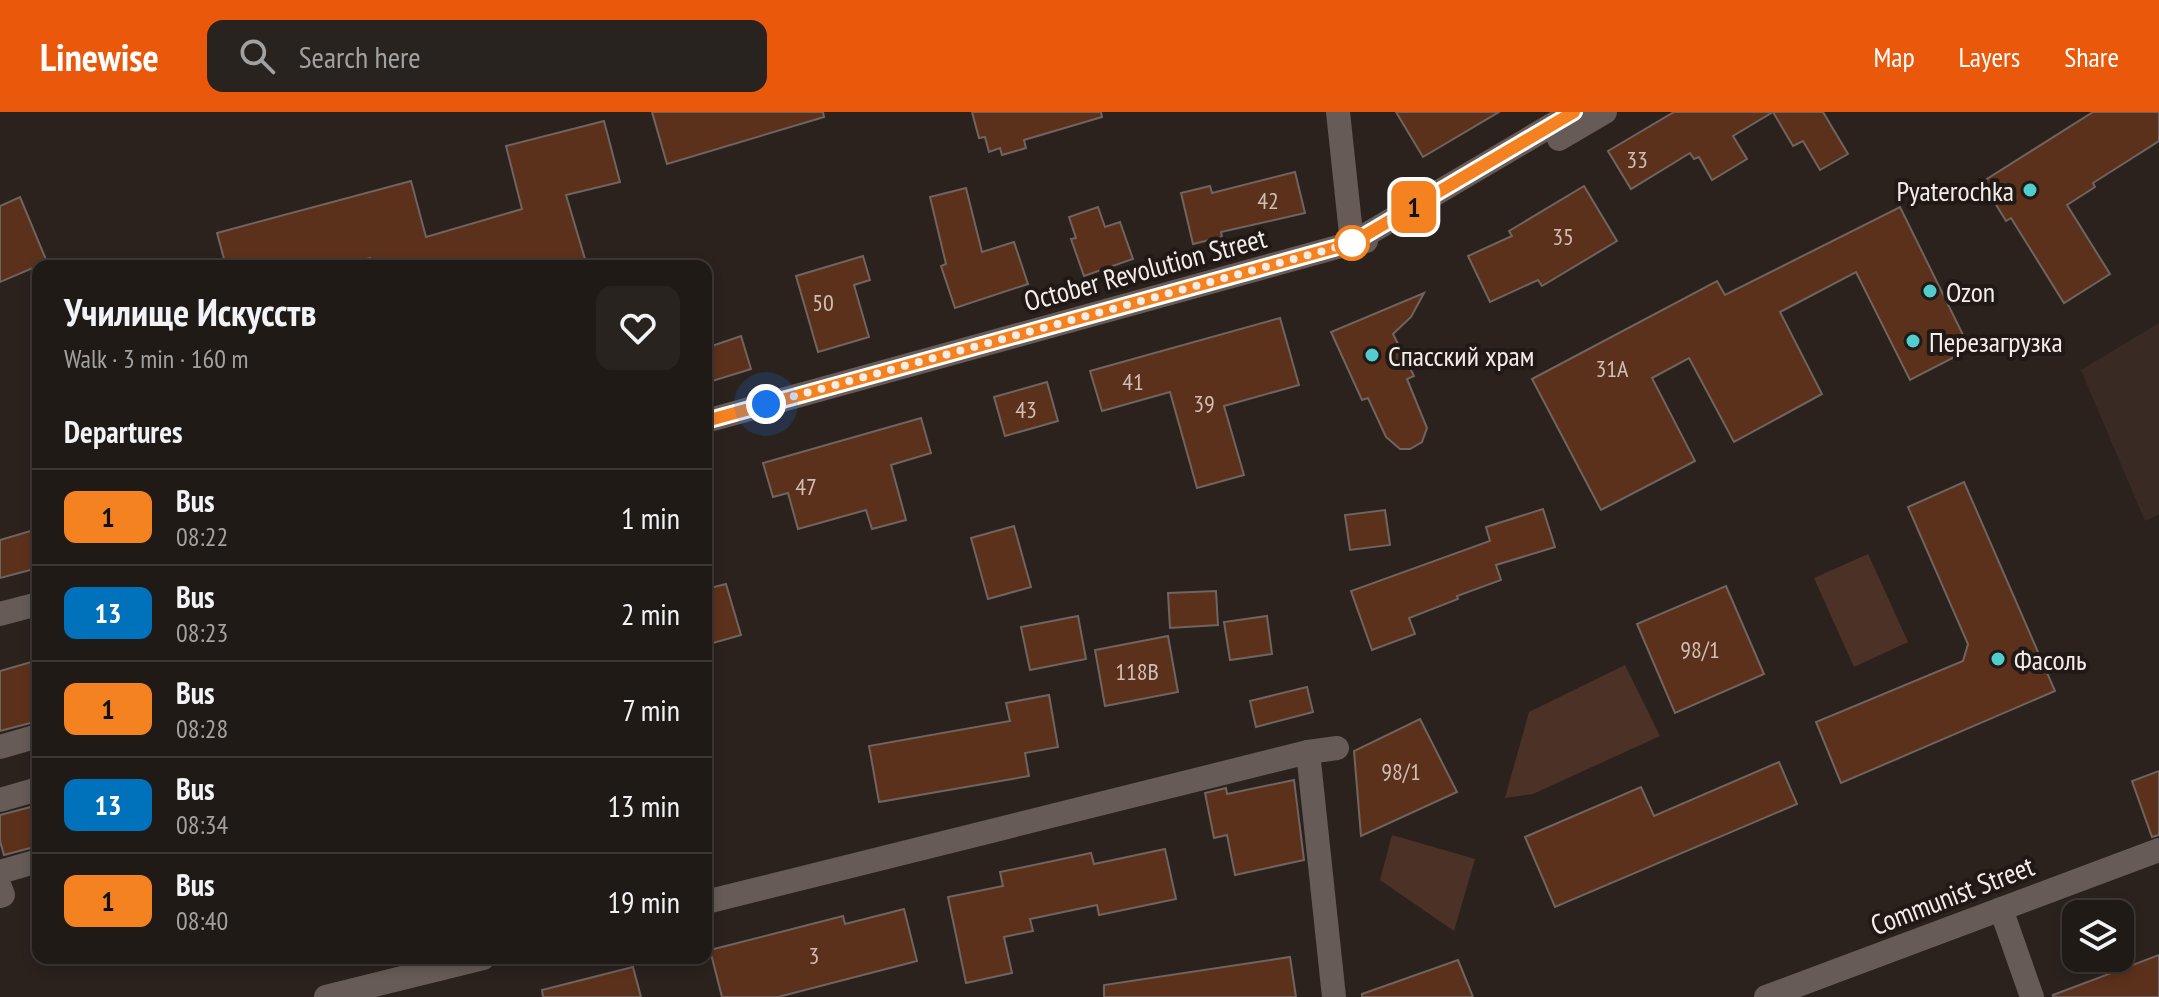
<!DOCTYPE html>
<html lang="en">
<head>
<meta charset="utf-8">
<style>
	body { margin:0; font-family:"PT Sans Narrow",sans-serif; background:#28231f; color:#f1f3f6; height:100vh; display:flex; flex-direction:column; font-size:30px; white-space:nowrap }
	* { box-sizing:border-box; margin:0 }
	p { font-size:26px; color:#a2a1a1 }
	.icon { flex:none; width:44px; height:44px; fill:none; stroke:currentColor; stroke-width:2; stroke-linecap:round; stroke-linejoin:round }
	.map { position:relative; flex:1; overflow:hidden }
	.sheet { position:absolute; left:32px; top:148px; width:680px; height:704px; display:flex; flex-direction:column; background:#201a16; border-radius:16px; box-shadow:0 4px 12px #0003,0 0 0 2px #3d3835 }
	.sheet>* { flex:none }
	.badge { padding:0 16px; border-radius:12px; font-size:28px; line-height:52px }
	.fabs { position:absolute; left:2062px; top:788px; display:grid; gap:16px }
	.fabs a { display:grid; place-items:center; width:72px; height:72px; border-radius:16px; background:#201a16; box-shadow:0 4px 12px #0003,0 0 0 2px #3d3835; font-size:40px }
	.you { position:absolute; width:40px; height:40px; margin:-20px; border:6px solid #fff; border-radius:50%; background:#1a73e8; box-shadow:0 0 0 12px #1a73e833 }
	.map>.badge { position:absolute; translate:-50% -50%; box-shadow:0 0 0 4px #fff }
	h2 { padding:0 32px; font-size:30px; line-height:72px }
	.round { display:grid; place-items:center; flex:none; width:84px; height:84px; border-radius:16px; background:#28231f }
	.headline { display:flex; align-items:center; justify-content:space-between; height:136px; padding:0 32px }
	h1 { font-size:38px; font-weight:700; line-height:60px }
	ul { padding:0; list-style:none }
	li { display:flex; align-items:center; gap:24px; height:96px; padding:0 32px; border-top:2px solid #3d3835 }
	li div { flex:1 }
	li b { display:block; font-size:30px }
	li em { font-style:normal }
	li .badge { min-width:88px; font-weight:700; text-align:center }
	header { display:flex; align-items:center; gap:48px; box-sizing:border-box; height:112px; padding:0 40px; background:#ea580c; color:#fff }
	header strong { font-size:38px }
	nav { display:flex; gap:44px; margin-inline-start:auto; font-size:28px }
	.search { width:560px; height:72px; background:#28231f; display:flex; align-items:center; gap:20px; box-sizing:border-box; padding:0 28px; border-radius:16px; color:#a2a1a1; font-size:30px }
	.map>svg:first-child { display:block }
</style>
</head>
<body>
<header>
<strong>Linewise</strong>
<div class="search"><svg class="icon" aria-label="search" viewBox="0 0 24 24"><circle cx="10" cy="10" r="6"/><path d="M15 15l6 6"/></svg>Search here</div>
<nav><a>Map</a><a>Layers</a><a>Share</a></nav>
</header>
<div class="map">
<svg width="2159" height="885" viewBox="0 0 2159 885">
	<rect width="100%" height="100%" fill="#2b221e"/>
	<polygon fill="#392a23" points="2159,211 2159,402 2145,409 2081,258"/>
	<g fill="#4c3226">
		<polygon points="1868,442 1908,530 1854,555 1814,466"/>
		<polygon points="1625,553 1660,624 1533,682 1505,686 1529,600"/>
		<polygon points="1392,723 1475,747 1454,819 1380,768"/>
	</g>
	<g fill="#5c311c" stroke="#6f645f" stroke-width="2">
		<polygon points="652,0 823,0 824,5 667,52"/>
		<polygon points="972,0 1101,0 1102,5 1024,28 1026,36 1002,43 1000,36 989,40 985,25 979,26"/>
		<polygon points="1396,0 1499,0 1423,45"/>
		<polygon points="1674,0 1823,0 1848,42 1820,58 1803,29 1793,34 1773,0 1733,24 1747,47 1712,68 1699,45 1694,47 1690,41 1631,77 1608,39"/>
		<polygon points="2093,0 2159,0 2159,29 2093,71 2095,75 2067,93 2110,162 2064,191 2011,106 2006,109 1982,70"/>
		<polygon points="604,9 620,70 566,83 585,147 562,154 372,154 370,146 340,154 226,154 217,121 411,69 426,125 522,97 506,34"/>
		<polygon points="1295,60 1305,101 1221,120 1222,125 1193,132 1181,81 1210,74 1212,81"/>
		<polygon points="1584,74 1617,129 1542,174 1538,168 1490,190 1468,144 1512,124 1509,119"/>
		<polygon points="966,76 982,140 1014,130 1028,172 955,196 941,154 946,152 930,85"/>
		<polygon points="20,85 47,150 0,170 0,94"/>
		<polygon points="1098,95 1105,115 1120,110 1133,147 1084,164 1071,127 1076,126 1069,105"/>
		<polygon points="1900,95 1970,237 1910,268 1856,160 1780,200 1822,282 1734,330 1689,246 1652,266 1695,349 1601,398 1532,267 1717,169 1725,183"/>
		<polygon points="863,144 870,168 854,173 869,225 818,240 796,164"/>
		<polygon points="1424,181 1411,205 1393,222 1414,264 1407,267 1427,316 1422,330 1410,337 1400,337 1386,325 1368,286 1362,288 1331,220"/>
		<polygon points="1280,206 1299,273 1224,294 1244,363 1197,376 1170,280 1102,299 1090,259"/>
		<polygon points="741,224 751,257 706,271 706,236"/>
		<polygon points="1047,270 1058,309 1005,324 994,285"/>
		<polygon points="921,306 931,341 891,353 906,408 872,417 866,398 798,417 788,381 773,385 763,351"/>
		<polygon points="1964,370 2055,579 1841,671 1816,610 1963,549 1968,532 1908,395"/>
		<polygon points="1543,397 1555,435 1496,453 1501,468 1457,484 1458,487 1409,506 1415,522 1372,538 1351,479 1490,429 1486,415"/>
		<polygon points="1385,398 1390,433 1350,438 1345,403"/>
		<polygon points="1014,414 1031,475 988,487 971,426"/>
		<polygon points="34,418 38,431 38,456 0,466 0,428"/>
		<polygon points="726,472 741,523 706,533 706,477"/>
		<polygon points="1726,474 1764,562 1675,601 1637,512"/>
		<polygon points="1216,479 1218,513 1170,516 1168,481"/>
		<polygon points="1078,504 1086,547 1030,558 1021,515"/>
		<polygon points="1267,504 1272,542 1230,548 1224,510"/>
		<polygon points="1168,524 1178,580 1105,594 1095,538"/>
		<polygon points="38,548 38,609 0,619 0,559"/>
		<polygon points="1307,575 1313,600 1256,615 1250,589"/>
		<polygon points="1049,583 1058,635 1025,641 1029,664 879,690 869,634 1010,609 1006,591"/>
		<polygon points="1420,607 1457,680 1361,724 1354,639"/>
		<polygon points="1779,650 1797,692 1555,795 1525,725 1641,675 1654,704"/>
		<polygon points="2159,659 2159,723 2152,725 2132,669"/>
		<polygon points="1294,668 1304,748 1235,763 1227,723 1214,726 1205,681 1226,676 1227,682"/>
		<polygon points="38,693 38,734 4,743 0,729 0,703"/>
		<polygon points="1165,737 1176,787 1099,803 1097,793 1030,807 1033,819 1004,825 1012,861 966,871 948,785 1003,774 1000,760 1091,741 1094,752"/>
		<polygon points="904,797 917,849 778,885 722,885 710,838 843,804 845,812"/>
		<polygon points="2159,843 2159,885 2053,885 2053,883"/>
		<polygon points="1290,845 1296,885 1104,885 1104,873"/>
		<polygon points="1458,848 1473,885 1362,885 1362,882"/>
		<polygon points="633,855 641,885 543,885 542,878"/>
	</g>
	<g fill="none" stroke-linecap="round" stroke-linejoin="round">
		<g stroke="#665b56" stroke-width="24">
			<polyline points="0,635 38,624"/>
			<polyline points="1308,640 1334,885"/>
			<polyline points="0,688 38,677"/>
			<polyline points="0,760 38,749"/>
			<polyline points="0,775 3,783 0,784"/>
			<polyline points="706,790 1308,640 1337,636"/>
			<polyline points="2001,797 2032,885"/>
			<polyline points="326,885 483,846"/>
		</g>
		<g stroke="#665b56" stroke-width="24">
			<polyline points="1338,0 1352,131 1366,129"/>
			<polyline points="1559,27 1605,0"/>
			<polyline points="706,309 1352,131 1574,0"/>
			<polyline points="0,502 38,492"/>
			<polyline points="1766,885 2159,738"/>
		</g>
	</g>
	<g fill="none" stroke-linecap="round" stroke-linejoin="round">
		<defs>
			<polyline id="line" points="706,309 1352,131 1574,0"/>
		</defs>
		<use href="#line" stroke="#fff" stroke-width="18"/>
		<use href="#line" stroke="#f58220" stroke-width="12"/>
		<polyline stroke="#f4eeeb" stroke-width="8" stroke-dasharray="0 14.4" points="766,292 1352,131"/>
	</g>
	<g fill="#52cdce" stroke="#211915" stroke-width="3">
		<circle cx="2030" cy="78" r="8"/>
		<circle cx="1930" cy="179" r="8"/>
		<circle cx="1913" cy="229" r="8"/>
		<circle cx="1372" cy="243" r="8"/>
		<circle cx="1998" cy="547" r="8"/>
	</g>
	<circle fill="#fff" stroke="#f58220" stroke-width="4" cx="1352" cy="131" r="16"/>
	<g text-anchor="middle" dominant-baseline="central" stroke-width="8" stroke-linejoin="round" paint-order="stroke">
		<g font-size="24" fill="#cebfb7">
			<text x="1637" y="47">33</text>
			<text x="1268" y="88">42</text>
			<text x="1563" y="124">35</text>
			<text x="823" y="190">50</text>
			<text x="1612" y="256">31А</text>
			<text x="1133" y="269">41</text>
			<text x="1204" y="291">39</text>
			<text x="1026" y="297">43</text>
			<text x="806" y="374">47</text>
			<text x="1700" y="537">98/1</text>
			<text x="1137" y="559">118В</text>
			<text x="1401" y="659">98/1</text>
			<text x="814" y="843">3</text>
		</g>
		<g font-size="28" fill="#f4eeeb" stroke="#211915" text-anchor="start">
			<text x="2014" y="78" text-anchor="end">Pyaterochka</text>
			<text x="1946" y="179">Ozon</text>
			<text x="1929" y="229">Перезагрузка</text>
			<text x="1388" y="243">Спасский храм</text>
			<text x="2014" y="547">Фасоль</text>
		</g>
		<g font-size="28" fill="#f4eeeb" stroke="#211915">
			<text transform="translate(1145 157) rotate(-15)">October Revolution Street</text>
			<text transform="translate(1952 783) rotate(-21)">Communist Street</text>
		</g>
	</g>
</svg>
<div class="fabs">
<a><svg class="icon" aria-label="layers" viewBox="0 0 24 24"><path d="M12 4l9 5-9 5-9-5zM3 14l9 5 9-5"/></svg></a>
</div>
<div class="you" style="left:766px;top:292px"></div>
<b class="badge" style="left:1414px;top:95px;background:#f58220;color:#111">1</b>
<section class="sheet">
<div class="headline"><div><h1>Училище Искусств</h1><p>Walk · 3 min · 160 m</p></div><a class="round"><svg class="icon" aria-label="heart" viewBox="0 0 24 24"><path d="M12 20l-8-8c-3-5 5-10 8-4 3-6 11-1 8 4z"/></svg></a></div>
<h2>Departures</h2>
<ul>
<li><span class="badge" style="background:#f58220;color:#111">1</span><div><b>Bus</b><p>08:22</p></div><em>1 min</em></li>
<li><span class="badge" style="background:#0072bc;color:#fff">13</span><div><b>Bus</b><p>08:23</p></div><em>2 min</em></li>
<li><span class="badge" style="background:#f58220;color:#111">1</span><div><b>Bus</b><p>08:28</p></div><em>7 min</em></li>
<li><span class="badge" style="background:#0072bc;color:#fff">13</span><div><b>Bus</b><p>08:34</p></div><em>13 min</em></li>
<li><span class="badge" style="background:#f58220;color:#111">1</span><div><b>Bus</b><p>08:40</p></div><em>19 min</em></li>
</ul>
</section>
</div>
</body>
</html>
